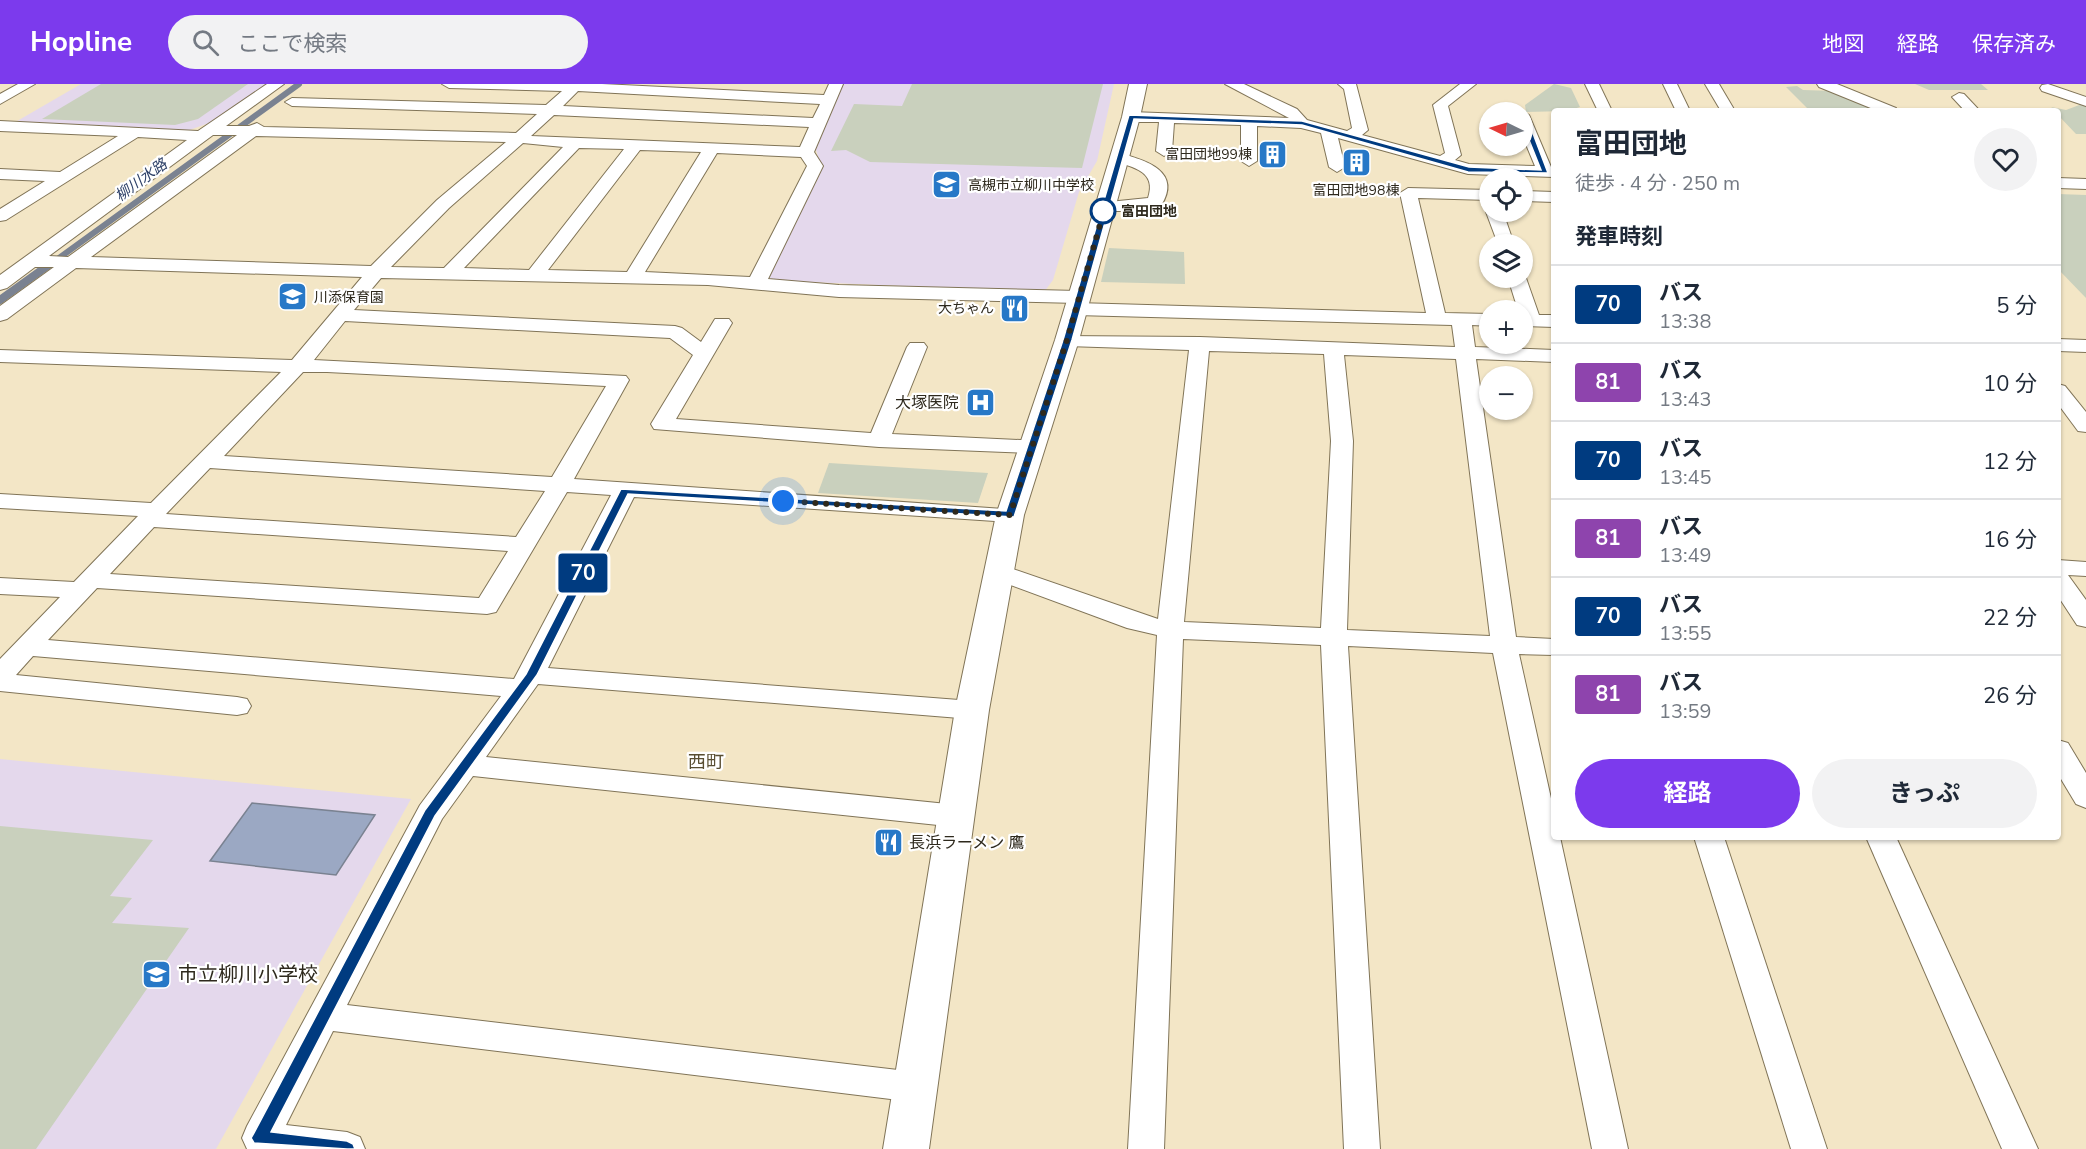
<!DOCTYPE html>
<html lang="ja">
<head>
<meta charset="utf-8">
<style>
	body { margin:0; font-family:"Nunito Sans","Noto Sans JP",sans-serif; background:#f2f2f3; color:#1f2937; height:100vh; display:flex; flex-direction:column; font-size:22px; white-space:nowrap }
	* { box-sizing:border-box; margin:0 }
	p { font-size:20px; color:#747a83 }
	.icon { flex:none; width:33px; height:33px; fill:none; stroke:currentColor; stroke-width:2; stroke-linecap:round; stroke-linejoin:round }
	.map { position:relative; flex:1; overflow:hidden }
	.panel { position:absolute; left:1551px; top:24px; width:510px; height:732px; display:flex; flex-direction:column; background:#fff; border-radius:6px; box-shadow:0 2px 4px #0004 }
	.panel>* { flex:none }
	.badge { padding:0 12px; border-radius:4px; font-size:21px; line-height:39px }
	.needle { width:39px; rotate:275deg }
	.fabs { position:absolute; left:1479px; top:18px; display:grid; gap:12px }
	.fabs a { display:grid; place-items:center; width:54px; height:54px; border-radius:50%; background:#fff; box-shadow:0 2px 4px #0004; font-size:30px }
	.you { position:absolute; width:30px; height:30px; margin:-15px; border:4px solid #fff; border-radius:50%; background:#1a73e8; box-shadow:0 0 0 9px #1a73e833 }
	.map>.badge { position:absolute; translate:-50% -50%; box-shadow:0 0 0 3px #fff }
	h2 { padding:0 24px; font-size:22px; line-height:54px }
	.round { display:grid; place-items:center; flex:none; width:63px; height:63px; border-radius:32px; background:#f2f2f3 }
	.headline { display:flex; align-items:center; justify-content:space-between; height:102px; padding:0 24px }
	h1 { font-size:28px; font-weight:700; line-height:45px }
	.cta { display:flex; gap:12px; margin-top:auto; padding:12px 24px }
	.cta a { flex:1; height:69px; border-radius:36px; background:#7c3aed; color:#fff; font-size:24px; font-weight:700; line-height:69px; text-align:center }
	.cta a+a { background:#f2f2f3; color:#1f2937 }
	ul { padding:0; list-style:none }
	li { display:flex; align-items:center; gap:18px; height:78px; padding:0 24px; border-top:2px solid #e0e1e3 }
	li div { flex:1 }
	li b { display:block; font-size:22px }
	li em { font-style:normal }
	li .badge { min-width:66px; font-weight:700; text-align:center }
	header { display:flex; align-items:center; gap:36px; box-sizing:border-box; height:84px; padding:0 30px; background:#7c3aed; color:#fff }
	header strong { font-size:28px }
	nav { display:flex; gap:33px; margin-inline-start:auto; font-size:21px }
	.search { width:420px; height:54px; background:#f2f2f3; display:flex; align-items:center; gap:15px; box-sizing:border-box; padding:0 21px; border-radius:33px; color:#747a83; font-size:22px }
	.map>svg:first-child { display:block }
</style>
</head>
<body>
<header>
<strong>Hopline</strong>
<div class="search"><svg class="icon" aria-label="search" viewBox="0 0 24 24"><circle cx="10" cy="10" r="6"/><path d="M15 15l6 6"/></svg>ここで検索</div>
<nav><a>地図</a><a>経路</a><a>保存済み</a></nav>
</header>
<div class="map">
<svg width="2086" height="1065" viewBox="0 0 2086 1065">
	<rect width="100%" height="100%" fill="#f3e6c6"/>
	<g fill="#e4d8ec">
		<polygon points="81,0 268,0 209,39 184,48 12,40"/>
		<polygon points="843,0 1114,0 1097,77 1079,108 1053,196 1044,208 763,196 820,80 815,62"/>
		<polygon points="0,675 411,715 216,1065 0,1065"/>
	</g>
	<g fill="#c9d0bd">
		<polygon points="101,0 248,0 198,35 175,41 42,35"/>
		<polygon points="912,0 1103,0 1082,84 870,78 846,66 831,67 854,20 902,22"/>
		<polygon points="1554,0 1571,4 1580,23 1567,27 1526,28 1525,21"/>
		<polygon points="1915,0 1981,0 1988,6 1929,6"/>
		<polygon points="1797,2 1803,6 1836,7 1880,27 1810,27 1786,3"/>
		<polygon points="2082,20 2086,21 2086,50 2076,50 2058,31 2058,27 2051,23 2066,26"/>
		<polygon points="2058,110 2086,111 2086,214 2058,185"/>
		<polygon points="1109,164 1184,168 1185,200 1101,198"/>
		<polygon points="829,379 988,389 978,419 818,409"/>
		<polygon points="0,742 153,756 110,812 132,814 112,839 189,844 36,1065 0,1065"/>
	</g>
	<polygon fill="#9ba8c3" stroke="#7a8291" stroke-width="1.5" points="252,719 375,731 336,791 210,777"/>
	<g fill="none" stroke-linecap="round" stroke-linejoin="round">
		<polyline stroke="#7a8291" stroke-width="6" points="48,182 299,0"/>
		<polyline stroke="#7a8291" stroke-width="8" points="0,216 50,180"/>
		<defs>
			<g id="minor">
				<polygon points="18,0 35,0 0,20 0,10"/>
				<path d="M267,0H284L226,42H249L257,39L264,43L516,49L537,30L292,22L285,18L292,14L546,21L562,7L449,4L442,0H602L824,11L829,0H843L814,68L823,82L768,195L839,201L1078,207L1085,209L1087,213L1085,217L1078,219L839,213L708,201L381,194L354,226L675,242L682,244L701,258L715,235H729L732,239L676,335L871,349L907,263L910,259H924L927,263L892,350L1040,357L1043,362L1040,367L1032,369L879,363L654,345L651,340L693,271L670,254L345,237L314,276L626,292L629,296L574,395L1018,426L1022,431L1018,436L1010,438L634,413L548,584L972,617L982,619L986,626L982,633L972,635L538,600L486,673L957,721L967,724L972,732L967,740L957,743L473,692L442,735L347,921L915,988L928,992L933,1003L928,1014L915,1018L333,947L286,1041L347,1048L360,1053L365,1065H247L242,1054L247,1042L420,721L501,612L33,572L16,591L237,613L247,615L251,622L247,629L237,631L0,607V575L60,513L0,510V494L74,498L138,432L0,424V410L151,419L281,288L0,278V266L292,276L362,193L76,184L7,235L0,237V222L54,183H35L7,204L0,206V191L187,56L138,53L6,136L0,137V125L45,97L0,95V85L60,88L118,52L0,47V37L198,47ZM578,7L820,20L813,34L563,22ZM554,31L809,43L800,63L531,52ZM213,51H237L68,173L49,172ZM256,52L506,58L437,116L371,182L91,173ZM523,59L563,63L444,184L391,183L449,124ZM579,64L624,65L529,186L464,184ZM640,66L701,68L627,188L548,186ZM717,69L801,73L807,82L750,193L645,188ZM303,288H327L606,302L552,393L224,372ZM210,384L545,407L516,453L166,430ZM567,408L611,411L514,595L48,556L97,504L487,530L496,528ZM154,443L508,467L479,514L110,490Z"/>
				<polygon points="1225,0 1244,0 1297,25 1307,36 1347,47 1352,44 1344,5 1338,0 1356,0 1368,46 1362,51 1440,72 1445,69 1433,21 1460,0 1476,0 1448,22 1461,71 1455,76 1469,80 1535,82 1522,51 1522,28 1516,28 1522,27 1529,31 1551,83 1554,83 1554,93 1468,90 1338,54 1345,83 1337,88 1329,83 1321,49 1301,44 1257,42 1257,77 1249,82 1241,77 1241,41 1174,39 1172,67 1164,72 1156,67 1159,38 1131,38 1123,33 1131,28 1289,34"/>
				<polygon points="1585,0 1599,0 1612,27 1598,27"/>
				<polygon points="1663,0 1677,0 1690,27 1676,27"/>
				<polygon points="1705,0 1719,0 1735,27 1721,27"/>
				<polygon points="1817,0 1837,0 1896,24 1898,27 1878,27 1819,3"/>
				<polygon points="2048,0 2086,13 2086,22 2042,7 2040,4 2042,1"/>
				<polygon points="1959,9 1964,10 1980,27 1965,27 1952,13"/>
				<path d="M1119,69C1145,76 1183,87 1161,122L1133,127H1099L1097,123L1099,119L1148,114C1157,88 1134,83 1113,77L1111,74Z"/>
				<polygon points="2058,94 2086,95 2086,105 2058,104"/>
				<path d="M1408,104L1490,106V116L1418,114L1445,229L1490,230V242L1472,241L1475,263L1554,266V278L1476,275L1516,553L1554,555V571L1519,570L1554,728V753H1560L1628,1065H1592L1493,569L1348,562L1380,1065H1344L1321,561L1183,555L1164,1065H1128L1157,551L1127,544L989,493L986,488L989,483L998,481L1007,483L1158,535L1189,266L1067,262L1060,260L1057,256L1060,252L1200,253L1455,263L1452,241L1076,231L1069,229L1066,225L1069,221L1076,219L1426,229L1400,109ZM1209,267L1324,270L1331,357L1321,544L1184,538ZM1344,271L1456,275L1490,552L1347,546L1353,357Z"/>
				<polygon points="1522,107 1554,108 1554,118 1522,117"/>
				<polygon points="1489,124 1490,128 1503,128 1514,160 1498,160 1486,128"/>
				<polygon points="1522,190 1526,194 1539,231 1554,231 1554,243 1522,242 1522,226 1518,226 1508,194 1522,194"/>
				<polygon points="2058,255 2086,256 2086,268 2058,267"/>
				<polygon points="2058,300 2065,302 2086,328 2086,348 2078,347 2058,320"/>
				<polygon points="2058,476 2086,478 2086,492 2068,491 2086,516 2086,543 2077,541 2058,512"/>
				<polygon points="2058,656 2068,659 2086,689 2086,724 2076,720 2058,690"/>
				<polygon points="1694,753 1724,753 1827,1065 1791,1065"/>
				<polygon points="1866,753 1896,753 2038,1065 2002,1065"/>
			</g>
			<polygon id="tertiary" points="1129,0 1147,0 1140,33 1079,256 1024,431 989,626 929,1065 883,1065 955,626 996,431 1055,256 1122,33"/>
		</defs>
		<use href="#minor" stroke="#807457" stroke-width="2"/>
		<use href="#tertiary" stroke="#807457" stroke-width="2"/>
		<use href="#minor" fill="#fff" fill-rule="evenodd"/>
		<use href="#tertiary" fill="#fff" fill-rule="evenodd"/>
	</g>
	<polygon fill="#003b80" stroke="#fff" stroke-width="1.5" points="1522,29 1526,31 1548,89 1468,88 1302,41 1134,35 1072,256 1014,433 628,410 537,591 435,732 271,1048 347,1057 353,1060 355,1065 347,1065 254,1059 251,1054 254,1049 425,726 526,590 621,405 1006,427 1063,256 1129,31 1302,37 1469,83 1541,86 1519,31"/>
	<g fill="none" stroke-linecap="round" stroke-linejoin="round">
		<polyline stroke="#2e291d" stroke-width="6" stroke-dasharray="0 10.8" points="783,417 1010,431 1067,256 1105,123 1103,127"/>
	</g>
	<defs>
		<symbol id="building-square" viewBox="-11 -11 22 22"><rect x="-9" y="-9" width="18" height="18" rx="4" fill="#2778c7" stroke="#fff"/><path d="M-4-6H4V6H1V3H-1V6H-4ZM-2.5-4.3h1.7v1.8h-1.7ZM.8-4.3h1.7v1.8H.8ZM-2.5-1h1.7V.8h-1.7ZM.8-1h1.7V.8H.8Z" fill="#fff"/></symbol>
		<symbol id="school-square" viewBox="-11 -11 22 22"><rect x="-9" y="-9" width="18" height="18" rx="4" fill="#2778c7" stroke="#fff"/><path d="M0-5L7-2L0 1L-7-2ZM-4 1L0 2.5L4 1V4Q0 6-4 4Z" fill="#fff"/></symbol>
		<symbol id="restaurant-square" viewBox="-11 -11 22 22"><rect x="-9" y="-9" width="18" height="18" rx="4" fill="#2778c7" stroke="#fff"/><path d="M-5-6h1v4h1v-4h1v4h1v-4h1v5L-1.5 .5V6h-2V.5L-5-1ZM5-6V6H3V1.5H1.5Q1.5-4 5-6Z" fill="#fff"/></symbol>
		<symbol id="hospital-square" viewBox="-11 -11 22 22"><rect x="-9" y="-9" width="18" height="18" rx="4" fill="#2778c7" stroke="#fff"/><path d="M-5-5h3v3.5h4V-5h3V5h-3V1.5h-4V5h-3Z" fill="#fff"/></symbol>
	</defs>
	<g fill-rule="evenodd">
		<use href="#building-square" x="1256" y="54" width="33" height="33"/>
		<use href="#building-square" x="1340" y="62" width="33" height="33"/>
		<use href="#school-square" x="930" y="84" width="33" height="33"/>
		<use href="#school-square" x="276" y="196" width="33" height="33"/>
		<use href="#restaurant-square" x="998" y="208" width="33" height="33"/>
		<use href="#hospital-square" x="964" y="302" width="33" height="33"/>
		<use href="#restaurant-square" x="872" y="742" width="33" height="33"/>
		<use href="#school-square" x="140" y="874" width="33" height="33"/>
	</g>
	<circle fill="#fff" stroke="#003b80" stroke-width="3" cx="1103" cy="127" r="12"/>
	<g text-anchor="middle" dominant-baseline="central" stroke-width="4.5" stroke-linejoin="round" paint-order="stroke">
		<g font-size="14" fill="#2e291d" stroke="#fff" text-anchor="end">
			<text x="1252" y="70">富田団地99棟</text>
			<text x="968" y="101" text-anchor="start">高槻市立柳川中学校</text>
			<text x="1356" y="106" text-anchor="middle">富田団地98棟</text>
			<text x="314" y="213" text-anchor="start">川添保育園</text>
			<text x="994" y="224">大ちゃん</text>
		</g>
		<g font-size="14" font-weight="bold" fill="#2e291d" stroke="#fff" text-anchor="start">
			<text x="1121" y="127">富田団地</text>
		</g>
		<g font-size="15" font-style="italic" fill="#2e4168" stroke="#fff">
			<text transform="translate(141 96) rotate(-36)">柳川水路</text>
		</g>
		<g font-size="16" fill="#2e291d" stroke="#fff" text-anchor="end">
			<text x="959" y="319">大塚医院</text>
			<text x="909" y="759" text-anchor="start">長浜ラーメン 鷹</text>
		</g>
		<g font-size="18" fill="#594e32" stroke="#fff">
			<text x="706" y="678">西町</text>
		</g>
		<g font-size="20" fill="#2e291d" stroke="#fff" text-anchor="start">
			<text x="178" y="890">市立柳川小学校</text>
		</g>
	</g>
</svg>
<div class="fabs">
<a><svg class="needle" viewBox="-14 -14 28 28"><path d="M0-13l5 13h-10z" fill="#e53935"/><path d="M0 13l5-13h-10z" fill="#747a83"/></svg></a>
<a><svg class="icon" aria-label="locate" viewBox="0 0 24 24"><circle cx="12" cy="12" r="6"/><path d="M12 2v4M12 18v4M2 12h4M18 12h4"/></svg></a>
<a><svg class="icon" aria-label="layers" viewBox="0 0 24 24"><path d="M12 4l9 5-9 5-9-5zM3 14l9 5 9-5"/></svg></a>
<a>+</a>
<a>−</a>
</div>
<div class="you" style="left:783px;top:417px"></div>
<b class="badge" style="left:583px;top:489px;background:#003b80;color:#fff">70</b>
<section class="panel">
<div class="headline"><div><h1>富田団地</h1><p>徒歩 · 4 分 · 250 m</p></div><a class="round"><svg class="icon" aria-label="heart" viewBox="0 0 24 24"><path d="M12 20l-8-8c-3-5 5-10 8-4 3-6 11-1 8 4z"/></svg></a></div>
<h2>発車時刻</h2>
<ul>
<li><span class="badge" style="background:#003b80;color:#fff">70</span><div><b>バス</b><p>13:38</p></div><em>5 分</em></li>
<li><span class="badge" style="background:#8e44ad;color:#fff">81</span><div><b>バス</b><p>13:43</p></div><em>10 分</em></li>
<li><span class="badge" style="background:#003b80;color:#fff">70</span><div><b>バス</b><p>13:45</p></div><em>12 分</em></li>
<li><span class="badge" style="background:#8e44ad;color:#fff">81</span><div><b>バス</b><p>13:49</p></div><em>16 分</em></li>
<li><span class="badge" style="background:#003b80;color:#fff">70</span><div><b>バス</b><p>13:55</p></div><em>22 分</em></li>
<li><span class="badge" style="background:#8e44ad;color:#fff">81</span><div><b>バス</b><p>13:59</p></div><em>26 分</em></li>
</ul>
<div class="cta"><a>経路</a><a>きっぷ</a></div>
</section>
</div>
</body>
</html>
